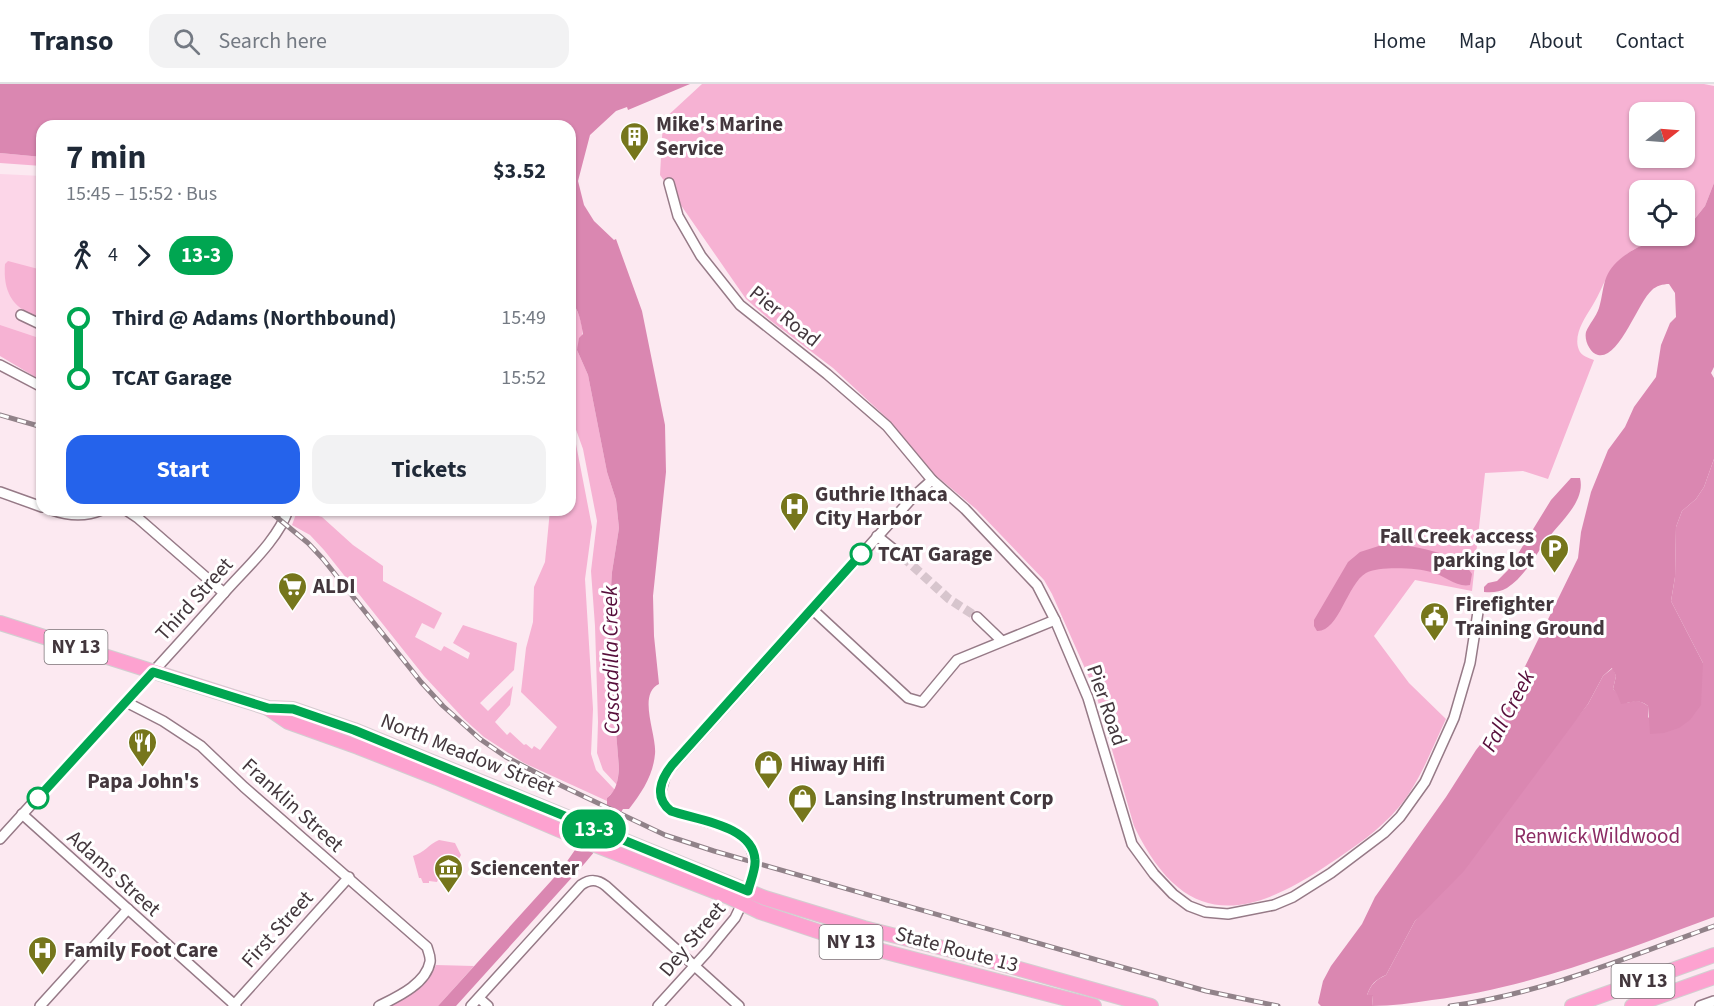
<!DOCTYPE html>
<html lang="en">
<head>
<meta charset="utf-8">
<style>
	body { margin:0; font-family:"Source Sans 3",sans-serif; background:#f2f2f3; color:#1f2937; height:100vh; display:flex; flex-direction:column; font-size:22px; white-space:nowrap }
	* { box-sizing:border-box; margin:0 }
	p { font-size:20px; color:#747a83 }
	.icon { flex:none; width:33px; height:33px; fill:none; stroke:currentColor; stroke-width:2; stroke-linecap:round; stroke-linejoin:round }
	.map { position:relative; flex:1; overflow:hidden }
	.panel { position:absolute; left:36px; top:36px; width:540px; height:396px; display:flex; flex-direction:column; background:#fff; border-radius:18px; box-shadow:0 2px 4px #0004 }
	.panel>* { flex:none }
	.badge { padding:0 12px; border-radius:20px; font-size:21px; line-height:39px }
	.needle { width:39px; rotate:73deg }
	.buttons { position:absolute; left:1629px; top:18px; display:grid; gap:12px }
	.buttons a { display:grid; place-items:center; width:66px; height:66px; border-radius:12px; background:#fff; box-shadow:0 2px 4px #0004; font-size:30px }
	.map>.badge { position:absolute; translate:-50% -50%; box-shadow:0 0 0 3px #fff }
	.legs { display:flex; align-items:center; gap:9px; height:66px; padding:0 30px; font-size:20px }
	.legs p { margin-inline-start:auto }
	.head { display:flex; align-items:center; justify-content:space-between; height:102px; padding:0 30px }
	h1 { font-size:33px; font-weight:700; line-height:45px }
	.action { display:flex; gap:12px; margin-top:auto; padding:12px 30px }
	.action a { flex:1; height:69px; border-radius:18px; background:#2563eb; color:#fff; font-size:24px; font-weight:700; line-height:69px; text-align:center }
	.action a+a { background:#f2f2f3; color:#1f2937 }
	ul { padding:0 30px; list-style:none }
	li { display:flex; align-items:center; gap:21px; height:60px; font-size:22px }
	li i { display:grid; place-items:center; width:9px; height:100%; margin:0 8px; background:currentColor }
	li i::after { content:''; width:15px; height:15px; margin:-8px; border:4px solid; border-radius:50%; background:#fff }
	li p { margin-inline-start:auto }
	li:first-child i { background:linear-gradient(#0000 50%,currentColor 0) }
	li:last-child i { background:linear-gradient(currentColor 50%,#0000 0) }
	header { display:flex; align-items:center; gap:36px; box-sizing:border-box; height:84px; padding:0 30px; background:#fff; border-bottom:2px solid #e0e1e3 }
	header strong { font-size:28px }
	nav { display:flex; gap:33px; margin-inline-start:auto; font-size:21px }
	.search { width:420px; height:54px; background:#f2f2f3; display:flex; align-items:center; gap:15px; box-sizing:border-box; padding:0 21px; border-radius:18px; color:#747a83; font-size:22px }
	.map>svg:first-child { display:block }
</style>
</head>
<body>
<header>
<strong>Transo</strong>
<div class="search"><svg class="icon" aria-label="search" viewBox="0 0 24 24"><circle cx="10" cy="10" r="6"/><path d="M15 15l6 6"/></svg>Search here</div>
<nav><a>Home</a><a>Map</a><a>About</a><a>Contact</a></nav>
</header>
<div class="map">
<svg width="1714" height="922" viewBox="0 0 1714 922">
	<rect width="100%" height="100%" fill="#fce9f1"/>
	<polygon fill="#fcd6e8" points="0,90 42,92 42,259 0,246"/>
	<g fill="#f6b2d3" fill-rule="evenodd">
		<path d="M702,0H1704L1714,2V99L1705,122L1693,137L1688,147L1685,148L1684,106H1640V152H1674C1658,156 1640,160 1627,170C1606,185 1604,204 1591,224C1584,235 1573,252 1579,266C1581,272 1589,274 1594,276L1548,395L1523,387L1485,389L1472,507L1415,496L1374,552L1409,599L1446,635C1432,664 1420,698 1399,723C1380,746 1353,764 1329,780C1244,838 1183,844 1134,742L1095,607L1052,510L1044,496L976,425L934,390L890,337L833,284L771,237L746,215L660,91L663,36ZM1640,28H1684V74H1640Z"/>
		<polygon points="0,69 42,73 42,82 0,79"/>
		<path d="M8,177L42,186V220L37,232C11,224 3,206 5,180Z"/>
		<path d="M570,217C578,223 584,243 582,253C581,257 579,262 577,266L588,291L607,388L616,416L619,444L612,488L608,550L619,684L617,701L603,686L597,669L598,638L595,542L591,487L597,437L583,365L570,329Z"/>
		<polygon points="0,241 42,255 42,297 0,272"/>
		<polygon points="570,342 576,360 592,443 585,495 593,625 591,670 596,686 615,706 607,714 607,717 524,679 484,653 464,635 424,592 324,466 310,451 292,441 296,430 300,427 322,433 353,461 383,482 383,497 442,529 434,545 422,539 415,553 441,567 444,562 468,575 470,569 453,559 463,541 517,559 514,586 480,619 488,627 513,602 510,621 495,638 507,651 510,648 524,661 526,660 532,665 534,662 540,666 557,643 521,608 526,564 533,538 534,503 545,478 550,426 570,426"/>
		<path d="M439,756L455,759L461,771L455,782L448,781L440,790L437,798L429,797V799H423L421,794H419L413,772C424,769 429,760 439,756Z"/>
		<path d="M436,881L474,882L438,922H390C407,912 429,899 436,881Z"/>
	</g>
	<path fill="#de8cb6" d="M1714,375V833C1621,867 1530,904 1432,916C1412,919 1392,922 1372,922L1373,912L1367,911C1371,901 1375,896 1386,891L1415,837L1588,620L1603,592L1613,584L1616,592L1613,605L1627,619C1635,616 1640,616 1648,622V634L1703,579L1671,517L1675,493L1676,443L1682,427L1696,415L1704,403Z"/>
	<g fill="#da87b1">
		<path d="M0,0H690L628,26L627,23L616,27L590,51L578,97L584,121L594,137L614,156L616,155L642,227L665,341L666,388L653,512L654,552L659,600C637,610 657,651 655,670C653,692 642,708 629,725H623L605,755L585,779L456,922H438L561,786L607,720V714C617,706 618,696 619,684L608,550L612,488L619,444L616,416L607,388L588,291L577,266L579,254L583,250C581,239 579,224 570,217V42H42V73L0,69Z"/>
		<path d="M1714,99V283L1711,289L1714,294V375L1704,403L1696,415L1682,427L1676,443L1675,493L1671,517L1703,579L1701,621L1690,636L1679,644L1664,649L1650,650L1648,622C1638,614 1632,619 1621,620L1617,610L1613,605L1616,592L1612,584L1603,592L1588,620L1464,787L1415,837L1386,891C1375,896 1371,900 1367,911H1373L1372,922H1321L1318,919L1323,897L1331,882L1362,840L1375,813L1446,713L1476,666L1495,642L1512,609L1578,474L1581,448L1591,408L1608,366L1625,343L1634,323L1656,293L1661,261L1670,239L1676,233L1675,209L1669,200C1663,200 1656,202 1652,206C1638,218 1619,276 1598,271C1590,269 1584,256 1586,248C1589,240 1596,233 1599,224C1604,208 1602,194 1614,181C1630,163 1660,152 1684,152L1685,148L1688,147L1693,137L1705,122Z"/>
		<path d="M1571,394H1580C1586,418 1558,440 1545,458C1534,474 1524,493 1507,504C1500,508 1492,509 1484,508V503L1488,499L1497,497L1508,486L1551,416Z"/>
		<path d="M1385,460C1408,460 1461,469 1472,490L1470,501C1457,504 1444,491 1431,488C1417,484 1379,482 1366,489C1347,500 1339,548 1317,547L1314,542V536L1348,478L1360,468Z"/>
	</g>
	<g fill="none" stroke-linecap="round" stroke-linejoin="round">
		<polyline stroke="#d7c5cd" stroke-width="9" stroke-dasharray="9 4.5" stroke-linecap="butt" points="903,473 949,515 977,533"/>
		<defs>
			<g id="minor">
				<polyline points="669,99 678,132 701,172 740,221 827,290 887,342 932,396 965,425 1037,501 1055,536 1088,614 1132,760 1154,790 1173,810 1189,822 1205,828 1228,830 1274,821 1293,813 1331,789 1384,749 1400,733 1425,698 1454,634 1470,579 1478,528"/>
				<polyline points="21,231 42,241"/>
				<polyline points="0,281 42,303"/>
				<polyline points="0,408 42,423"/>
				<path d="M52,426C69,432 85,433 102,426"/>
				<polyline points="126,426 138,434 224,509"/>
				<polyline points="877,452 903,473"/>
				<polyline points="812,525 908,614 922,618 957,576 1055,536"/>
				<polyline points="977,533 1002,557"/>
				<path d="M126,618L163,637L201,662L244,703L427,863C428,867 431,873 430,878C426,900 397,913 379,922"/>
				<polyline points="22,730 236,922"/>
				<path d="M0,755C74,673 151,592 224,509C245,485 278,456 288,426"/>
				<polyline points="479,914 488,922"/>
				<polyline points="40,922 128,825"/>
				<polyline points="233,922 349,793"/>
				<path d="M471,922L581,801C590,795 597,795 606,802L739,922"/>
				<polyline points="658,922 707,868 735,834 748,807 756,778 750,762 739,750 724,743 671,727 666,723 660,710 666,689 913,413 932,396"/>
				<polyline points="1700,922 1714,917"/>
			</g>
			<g id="highway">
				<polyline points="0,539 268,624 293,625 354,646 765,814 864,844 963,869 1151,922"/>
				<polyline points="269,625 288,638 358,663 437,694 590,759 729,813 760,828 859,861 1094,922"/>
				<polyline points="1572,922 1714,871"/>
				<polyline points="1632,922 1714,893"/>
			</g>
		</defs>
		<use href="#minor" stroke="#967a87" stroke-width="12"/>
		<use href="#highway" stroke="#d2cfd0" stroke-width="16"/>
		<use href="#minor" stroke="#fff" stroke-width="9"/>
		<use href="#highway" stroke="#fda2d0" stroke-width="14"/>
		<defs>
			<g id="rail">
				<polyline points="0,331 42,343"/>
				<polyline points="268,426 308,459 323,475 421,598 443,622 480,655 506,673 560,701 665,751 714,767 1206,907 1278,922"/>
				<path d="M1450,922C1541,910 1628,873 1714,842"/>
			</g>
		</defs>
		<use href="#rail" stroke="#918289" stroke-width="5"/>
		<use href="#rail" stroke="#fff" stroke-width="3" stroke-dasharray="9" stroke-linecap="butt"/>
	</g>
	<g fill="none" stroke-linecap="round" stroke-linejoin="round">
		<defs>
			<path id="line-1" d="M38,714L153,588L268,624L293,625L354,646L748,807C750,798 756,785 755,776C753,741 696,736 671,727C654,714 660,696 672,681L861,470"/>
		</defs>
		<use href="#line-1" stroke="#fff" stroke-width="14"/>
		<use href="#line-1" stroke="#00a651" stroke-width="9"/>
	</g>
	<defs>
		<symbol id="building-pin" viewBox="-11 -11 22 30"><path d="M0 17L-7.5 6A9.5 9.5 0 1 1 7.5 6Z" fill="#76761c" stroke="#fff"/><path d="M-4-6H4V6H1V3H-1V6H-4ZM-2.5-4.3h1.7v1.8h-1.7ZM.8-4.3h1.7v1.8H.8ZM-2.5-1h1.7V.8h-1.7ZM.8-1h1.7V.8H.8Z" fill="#fff"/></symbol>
		<symbol id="hospital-pin" viewBox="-11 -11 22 30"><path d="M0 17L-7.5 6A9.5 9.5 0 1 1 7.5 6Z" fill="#76761c" stroke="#fff"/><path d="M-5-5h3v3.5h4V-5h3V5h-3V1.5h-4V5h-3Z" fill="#fff"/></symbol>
		<symbol id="parking-pin" viewBox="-11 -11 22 30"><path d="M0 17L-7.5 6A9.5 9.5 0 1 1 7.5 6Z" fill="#76761c" stroke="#fff"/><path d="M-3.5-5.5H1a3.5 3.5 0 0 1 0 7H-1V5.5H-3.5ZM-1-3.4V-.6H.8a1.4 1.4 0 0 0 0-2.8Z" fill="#fff"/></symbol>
		<symbol id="supermarket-pin" viewBox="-11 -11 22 30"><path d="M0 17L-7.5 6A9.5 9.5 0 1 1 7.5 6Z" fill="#76761c" stroke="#fff"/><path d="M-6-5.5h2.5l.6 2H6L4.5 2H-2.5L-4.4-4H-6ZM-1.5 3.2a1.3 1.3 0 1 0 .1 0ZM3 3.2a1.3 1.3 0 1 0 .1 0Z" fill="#fff"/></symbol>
		<symbol id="civic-pin" viewBox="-11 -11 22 30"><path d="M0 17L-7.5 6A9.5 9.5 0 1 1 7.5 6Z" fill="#76761c" stroke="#fff"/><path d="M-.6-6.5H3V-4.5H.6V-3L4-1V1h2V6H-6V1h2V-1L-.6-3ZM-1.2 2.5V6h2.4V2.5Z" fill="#fff"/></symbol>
		<symbol id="restaurant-pin" viewBox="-11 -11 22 30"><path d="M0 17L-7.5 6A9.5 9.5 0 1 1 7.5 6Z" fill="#76761c" stroke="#fff"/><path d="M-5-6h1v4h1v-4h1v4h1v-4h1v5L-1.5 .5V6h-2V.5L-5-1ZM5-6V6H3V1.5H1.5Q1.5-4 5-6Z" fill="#fff"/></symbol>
		<symbol id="shop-pin" viewBox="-11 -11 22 30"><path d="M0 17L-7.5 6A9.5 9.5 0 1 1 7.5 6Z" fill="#76761c" stroke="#fff"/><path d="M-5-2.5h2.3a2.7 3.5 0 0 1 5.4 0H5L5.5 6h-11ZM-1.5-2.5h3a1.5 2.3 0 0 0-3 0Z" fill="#fff"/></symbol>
		<symbol id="museum-pin" viewBox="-11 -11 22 30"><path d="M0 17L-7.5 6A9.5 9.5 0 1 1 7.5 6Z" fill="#76761c" stroke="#fff"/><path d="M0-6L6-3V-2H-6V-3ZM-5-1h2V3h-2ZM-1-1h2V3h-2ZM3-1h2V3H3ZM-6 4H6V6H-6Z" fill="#fff"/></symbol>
	</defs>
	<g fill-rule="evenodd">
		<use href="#building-pin" x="618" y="36" width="33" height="45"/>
		<use href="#hospital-pin" x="778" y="406" width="33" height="45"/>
		<use href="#parking-pin" x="1538" y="448" width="33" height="45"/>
		<use href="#supermarket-pin" x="276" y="486" width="33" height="45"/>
		<use href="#civic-pin" x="1418" y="516" width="33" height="45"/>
		<use href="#restaurant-pin" x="126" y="642" width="33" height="45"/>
		<use href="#shop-pin" x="752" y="664" width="33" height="45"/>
		<use href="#shop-pin" x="786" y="698" width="33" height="45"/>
		<use href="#museum-pin" x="432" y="768" width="33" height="45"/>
		<use href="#hospital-pin" x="26" y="850" width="33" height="45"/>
	</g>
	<g fill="#fff" stroke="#00a651" stroke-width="3">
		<circle cx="861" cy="470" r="10"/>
		<circle cx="38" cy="714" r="10"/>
	</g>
	<g text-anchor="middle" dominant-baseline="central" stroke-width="6" stroke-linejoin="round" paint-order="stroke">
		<g fill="#fff" stroke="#7b7377" stroke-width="1.5">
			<rect x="44.5" y="546" width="63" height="34" rx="4.5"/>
			<rect x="819.5" y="841" width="63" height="34" rx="4.5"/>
			<rect x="1611.5" y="880" width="63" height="34" rx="4.5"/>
		</g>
		<g font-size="20" font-weight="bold" fill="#43373d">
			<text x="76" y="563">NY 13</text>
			<text x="851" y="858">NY 13</text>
			<text x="1643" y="897">NY 13</text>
		</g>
		<g font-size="21" font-weight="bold" fill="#43373d" stroke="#fff" text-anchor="start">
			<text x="656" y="40">Mike's Marine<tspan x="656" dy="24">Service</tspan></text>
			<text x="815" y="410">Guthrie Ithaca<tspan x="815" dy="24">City Harbor</tspan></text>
			<text x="1534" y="452" text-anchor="end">Fall Creek access<tspan x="1534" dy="24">parking lot</tspan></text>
			<text x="313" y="502">ALDI</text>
			<text x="1455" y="520">Firefighter<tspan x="1455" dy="24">Training Ground</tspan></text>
			<text x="790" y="680">Hiway Hifi</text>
			<text x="143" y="697" text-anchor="middle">Papa John's</text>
			<text x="824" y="714">Lansing Instrument Corp</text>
			<text x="470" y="784">Sciencenter</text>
			<text x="64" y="866">Family Foot Care</text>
		</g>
		<g font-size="21" fill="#43373d" stroke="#fff">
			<text transform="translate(785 232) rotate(39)">Pier Road</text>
			<text transform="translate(194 515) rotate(-48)">Third Street</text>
			<text transform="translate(1107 621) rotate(71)">Pier Road</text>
			<text transform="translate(468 670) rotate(22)">North Meadow Street</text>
			<text transform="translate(293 721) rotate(42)">Franklin Street</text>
			<text transform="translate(114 789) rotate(42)">Adams Street</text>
			<text transform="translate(277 845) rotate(-48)">First Street</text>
			<text transform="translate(692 855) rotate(-50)">Dey Street</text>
			<text transform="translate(957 865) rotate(15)">State Route 13</text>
		</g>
		<g font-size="21" font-weight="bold" fill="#43373d" stroke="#fff" text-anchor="start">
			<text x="878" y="470">TCAT Garage</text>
		</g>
		<g font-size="21" fill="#8c2c64" stroke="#fff">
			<text x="1597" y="752">Renwick Wildwood</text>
		</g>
		<g font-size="22" font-style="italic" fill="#570e3b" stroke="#fff">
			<text transform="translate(611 576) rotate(-91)">Cascadilla Creek</text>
			<text transform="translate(1508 627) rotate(-62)">Fall Creek</text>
		</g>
	</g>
</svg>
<div class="buttons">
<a><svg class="needle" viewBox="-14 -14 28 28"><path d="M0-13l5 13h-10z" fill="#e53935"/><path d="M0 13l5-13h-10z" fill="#747a83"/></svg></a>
<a><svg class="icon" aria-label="locate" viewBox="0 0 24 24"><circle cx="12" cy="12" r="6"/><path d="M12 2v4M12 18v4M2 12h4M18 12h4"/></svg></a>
</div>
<b class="badge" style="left:594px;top:745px;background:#00a651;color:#fff">13-3</b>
<section class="panel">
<div class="head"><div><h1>7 min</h1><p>15:45 – 15:52 · Bus</p></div><b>$3.52</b></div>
<div class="legs"><svg class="icon" aria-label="walk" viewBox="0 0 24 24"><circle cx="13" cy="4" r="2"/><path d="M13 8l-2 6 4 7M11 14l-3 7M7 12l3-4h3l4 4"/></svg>4<svg class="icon" aria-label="forward" viewBox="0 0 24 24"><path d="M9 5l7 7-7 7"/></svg><b class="badge" style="background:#00a651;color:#fff">13-3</b></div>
<ul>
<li><i style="color:#00a651"></i><b>Third @ Adams (Northbound)</b><p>15:49</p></li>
<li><i style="color:#00a651"></i><b>TCAT Garage</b><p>15:52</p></li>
</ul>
<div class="action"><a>Start</a><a>Tickets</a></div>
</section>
</div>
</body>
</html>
